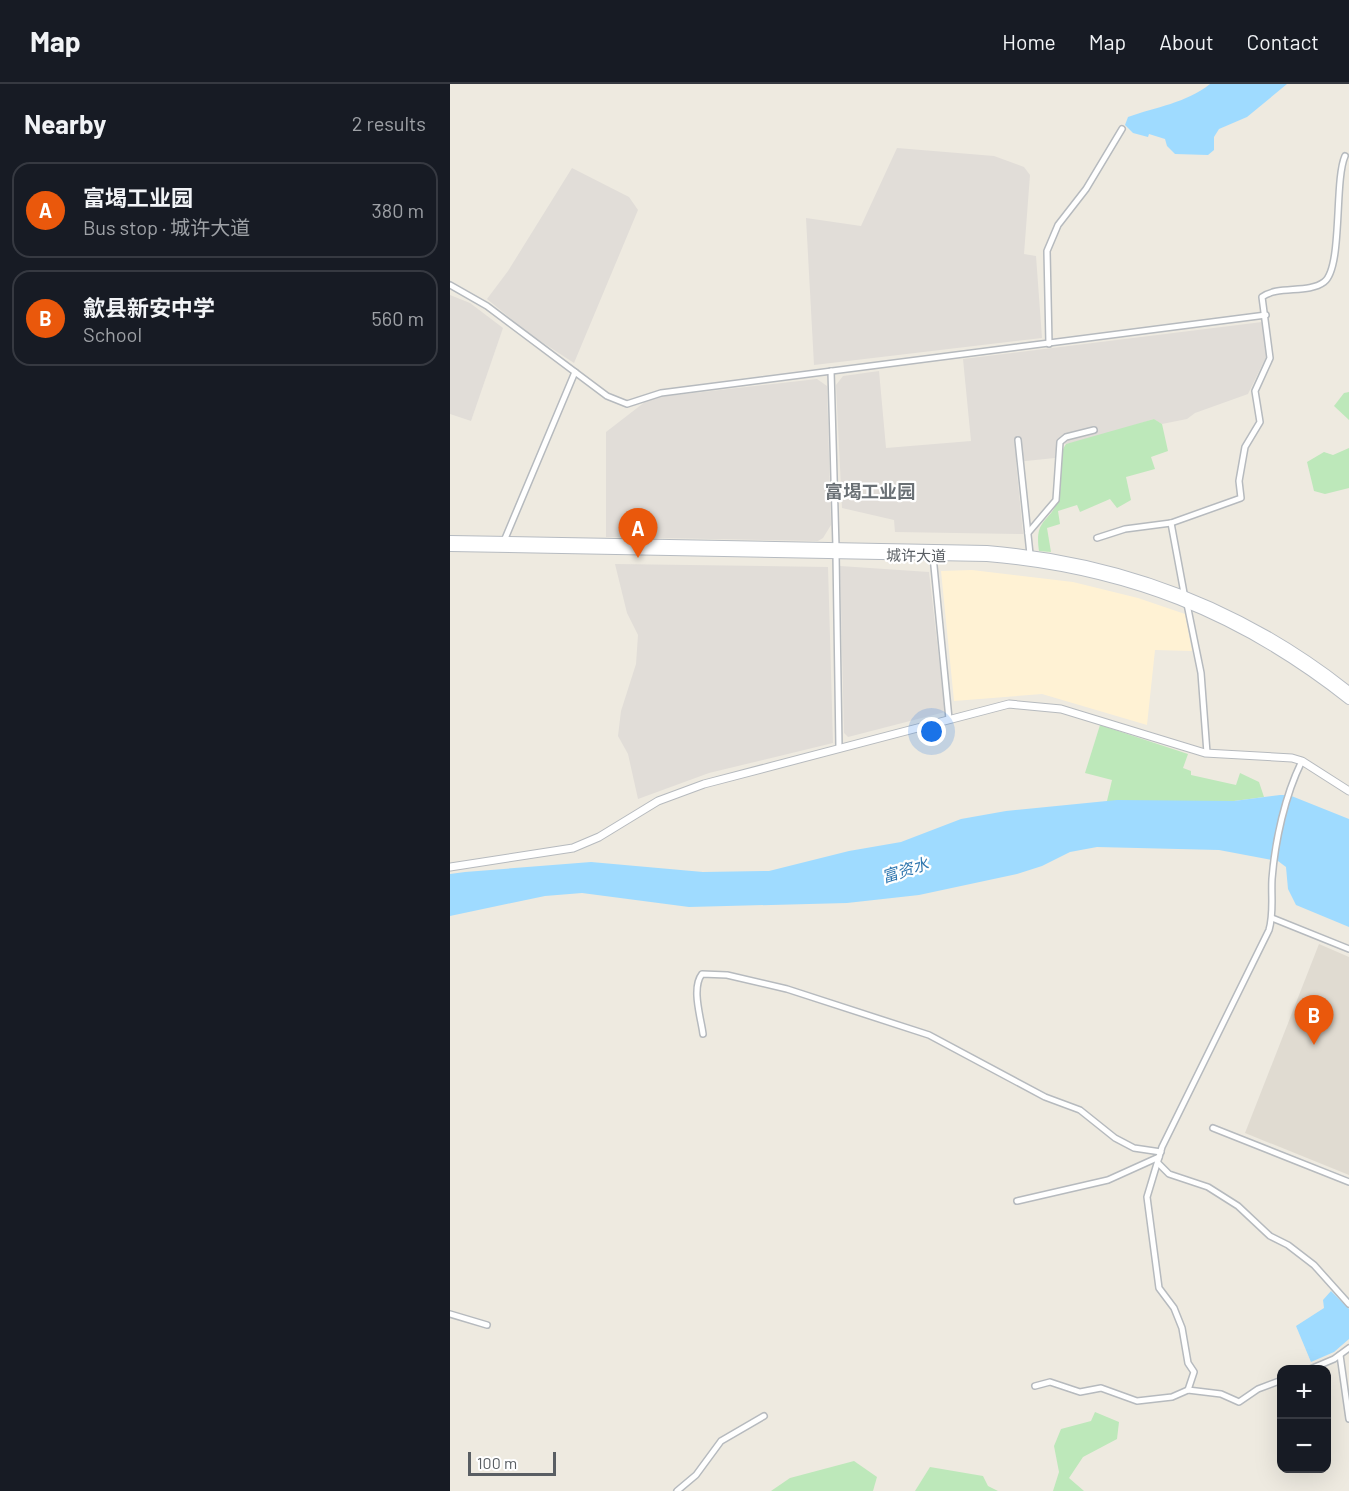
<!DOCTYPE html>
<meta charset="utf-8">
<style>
:root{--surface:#171b24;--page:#242831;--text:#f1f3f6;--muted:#9ea1a6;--line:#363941;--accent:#ea580c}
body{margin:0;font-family:Barlow,"Noto Sans SC",sans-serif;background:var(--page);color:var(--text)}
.controls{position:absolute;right:18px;bottom:18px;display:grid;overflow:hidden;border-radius:12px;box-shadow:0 6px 24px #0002}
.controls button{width:54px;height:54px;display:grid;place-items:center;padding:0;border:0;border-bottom:2px solid var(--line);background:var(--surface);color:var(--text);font:30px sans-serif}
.scale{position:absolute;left:18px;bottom:15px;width:88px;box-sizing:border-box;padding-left:6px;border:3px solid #595e63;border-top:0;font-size:16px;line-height:21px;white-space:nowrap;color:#595e63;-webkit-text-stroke:4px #fff;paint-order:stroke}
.you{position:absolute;left:482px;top:648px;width:21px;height:21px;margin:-15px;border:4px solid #fff;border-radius:50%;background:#1a73e8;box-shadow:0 0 0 9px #1a73e833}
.badge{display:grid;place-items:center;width:39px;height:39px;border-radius:50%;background:var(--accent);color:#fff;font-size:20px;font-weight:700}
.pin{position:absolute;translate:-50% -50px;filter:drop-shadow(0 2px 3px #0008)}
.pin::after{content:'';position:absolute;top:32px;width:21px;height:18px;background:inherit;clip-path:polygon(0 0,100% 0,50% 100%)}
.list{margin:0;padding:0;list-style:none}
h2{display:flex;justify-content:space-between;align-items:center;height:78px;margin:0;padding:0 24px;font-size:26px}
h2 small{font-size:20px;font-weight:400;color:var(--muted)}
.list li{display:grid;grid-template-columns:39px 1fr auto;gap:18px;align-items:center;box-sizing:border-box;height:96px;margin:0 12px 12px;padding:0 12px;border:2px solid var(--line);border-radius:18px}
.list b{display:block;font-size:22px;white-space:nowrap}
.list p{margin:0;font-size:20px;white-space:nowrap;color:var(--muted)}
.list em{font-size:20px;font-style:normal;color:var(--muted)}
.map{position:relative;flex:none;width:899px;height:1407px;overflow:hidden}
header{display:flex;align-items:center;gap:36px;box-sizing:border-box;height:84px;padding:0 30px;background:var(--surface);border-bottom:2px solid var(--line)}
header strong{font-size:28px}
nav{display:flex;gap:33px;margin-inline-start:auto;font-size:21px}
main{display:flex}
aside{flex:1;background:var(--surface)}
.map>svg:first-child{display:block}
.commercial{fill:#fff2d4}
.industrial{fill:#e1ddd8}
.education{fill:#e0dbd1}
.green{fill:#bde8ba}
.water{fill:#9fdbff}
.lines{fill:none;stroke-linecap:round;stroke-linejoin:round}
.minor-casing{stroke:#b6babe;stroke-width:8}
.tertiary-casing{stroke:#b6babe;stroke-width:9}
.secondary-casing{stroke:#b6bbc1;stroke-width:10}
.minor{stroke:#fff;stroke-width:5}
.tertiary{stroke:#fff;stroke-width:7}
.secondary{stroke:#fff;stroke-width:8}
.labels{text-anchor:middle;stroke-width:4.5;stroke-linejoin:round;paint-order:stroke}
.street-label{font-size:15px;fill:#595e63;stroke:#fff}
.water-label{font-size:16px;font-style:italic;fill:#3178b0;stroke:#fff}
.quarter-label{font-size:18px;font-weight:bold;fill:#6a7075;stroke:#fff}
</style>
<header>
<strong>Map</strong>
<nav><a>Home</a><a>Map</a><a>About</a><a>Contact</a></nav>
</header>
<main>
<aside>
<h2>Nearby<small>2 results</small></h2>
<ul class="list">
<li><span class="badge">A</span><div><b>富堨工业园</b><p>Bus stop · 城许大道</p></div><em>380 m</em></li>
<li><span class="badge">B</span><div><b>歙县新安中学</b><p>School</p></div><em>560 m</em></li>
</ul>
</aside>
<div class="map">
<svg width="899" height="1407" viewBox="0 0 899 1407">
<rect width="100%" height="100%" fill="#eeeae0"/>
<polygon class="commercial" points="522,486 623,498 688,514 735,530 742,567 705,566 697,641 592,610 504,617 491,487"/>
<g class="industrial">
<polygon points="447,64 544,72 574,83 580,91 574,170 586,172 592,254 364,281 356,134 411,142"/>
<polygon points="122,84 179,113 188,126 124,279 78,249 37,215 58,187"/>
<polygon points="0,211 20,219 53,244 21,337 0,330"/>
<polygon points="812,238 817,271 798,310 745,329 737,335 712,340 704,335 640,355 616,360 607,357 605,374 566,378 573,450 445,448 444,436 392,424 386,301 393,292 429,287 436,364 521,357 513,275"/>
<polygon points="367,295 377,302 381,441 373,454 368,457 156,453 156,348 200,314"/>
<polygon points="165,480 378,483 383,659 259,689 188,715 178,670 168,652 171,627 186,580 188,551 177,529"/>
<polygon points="390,482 479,488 495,628 398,653 394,649"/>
</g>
<polygon class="education" points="869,860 899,873 899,1091 795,1049"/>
<g class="green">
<polygon points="899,308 899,336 884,322 894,309"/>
<path d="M704,335l8,5 6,27 -17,6 4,12 -29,8 5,23 -14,8 -7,-9 -30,13 -3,-7 -19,6 2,13 -13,4 4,24 -12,-1c-5,-33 11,-28 19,-51 6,-18 -3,-40 8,-56z"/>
<polygon points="899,364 899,404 875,410 864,407 857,378 874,368 883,371"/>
<polygon points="650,641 738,670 733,684 741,687 741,691 786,701 790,689 809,698 814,713 784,717 657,717 662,696 635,689"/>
<polygon points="645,1328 669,1338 667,1355 633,1373 619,1394 634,1407 603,1407 609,1388 604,1362 611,1345 641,1337"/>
<polygon points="404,1377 427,1393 423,1407 321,1407 340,1394"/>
<polygon points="480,1383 533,1392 538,1402 548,1407 465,1407"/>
</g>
<g class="water">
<path d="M760,0h77l-40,33 -28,12 -5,8v13l-6,5 -33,-1 -8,-8 -2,-7 -16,-5 -1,3 -15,-4 -8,-8 3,-8c28,-10 58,-14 82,-33z"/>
<polygon points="830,711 839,711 899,735 899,843 846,821 838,805 836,783 828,777 769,766 647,763 620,768 592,782 567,790 469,811 397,819 239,823 132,809 95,812 0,832 0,790 15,788 141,778 253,788 319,787 399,767 451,758 511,735 556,727 667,716 784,717"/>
<polygon points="881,1207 899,1225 899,1255 884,1268 861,1278 846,1242 874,1224 873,1216"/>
</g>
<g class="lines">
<defs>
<g id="minor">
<polyline points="0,201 37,222 157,312 177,320 211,309 816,231"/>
<polyline points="599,260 597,167 608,141 636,105 672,45"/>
<polyline points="381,287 386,463"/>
<polyline points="568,356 580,470"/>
<polyline points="721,439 734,509"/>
<polyline points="578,449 606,416 610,358 616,353 644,346"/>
<path d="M647,454l28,-9 46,-6 70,-25 -2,-17 6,-34 15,-25 -5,-31 15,-33 -8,-61c16,-12 46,-3 62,-15 19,-14 10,-101 21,-126"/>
<polyline points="54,457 125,288"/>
<polyline points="386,470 389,664"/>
<polyline points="483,472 499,635"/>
<polyline points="737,520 751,589 757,669"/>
<polyline points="822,834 899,865"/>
<path d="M253,950c-2,-16 -12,-46 -1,-60l25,1 60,14 142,46 116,62 35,13 35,28 19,10 27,4"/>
<polyline points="763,1044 899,1098"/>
<polyline points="708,1079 719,1090 758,1103 788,1122 820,1152 838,1161 864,1181 899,1220"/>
<polyline points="567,1117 658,1096 709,1073"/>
<polyline points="0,1230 37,1241"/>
<polyline points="890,1271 899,1335"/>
<polyline points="858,1286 884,1275 899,1264"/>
<polyline points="585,1302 600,1298 630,1308 651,1304 687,1317 722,1313 738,1306 771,1310 789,1318 808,1305 832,1296"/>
<path d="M738,1306l6,-18 -6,-9 -6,-35 -8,-20 -15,-20 -12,-91 15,-50 107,-217c5,-17 2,-34 3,-51 3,-38 13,-84 30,-118"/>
<polyline points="227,1407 246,1391 271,1357 314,1332"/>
</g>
<polyline id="tertiary" points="0,783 123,764 149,753 208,717 254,700 559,620 611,625 755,669 842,674 852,677 899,707"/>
<g id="secondary">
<path d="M0,456l537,10c135,11 256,57 362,141"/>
<path d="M0,463l537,10c139,12 252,56 362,143"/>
</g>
</defs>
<use href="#minor" class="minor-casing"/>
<use href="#tertiary" class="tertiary-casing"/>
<use href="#secondary" class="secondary-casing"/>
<use href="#minor" class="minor"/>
<use href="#tertiary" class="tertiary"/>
<use href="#secondary" class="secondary"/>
</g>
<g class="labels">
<g class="street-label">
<text transform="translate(466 472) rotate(1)" y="5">城许大道</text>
</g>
<g class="water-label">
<text transform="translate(455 786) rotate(-18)" y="6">富资水</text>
</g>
<g class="quarter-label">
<text x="420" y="414">富堨工业园</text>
</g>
</g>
</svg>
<div class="controls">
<button>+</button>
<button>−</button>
</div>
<div class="scale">100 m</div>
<div class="you"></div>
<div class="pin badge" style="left:188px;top:474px">A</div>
<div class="pin badge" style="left:864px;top:961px">B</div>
</div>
</main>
